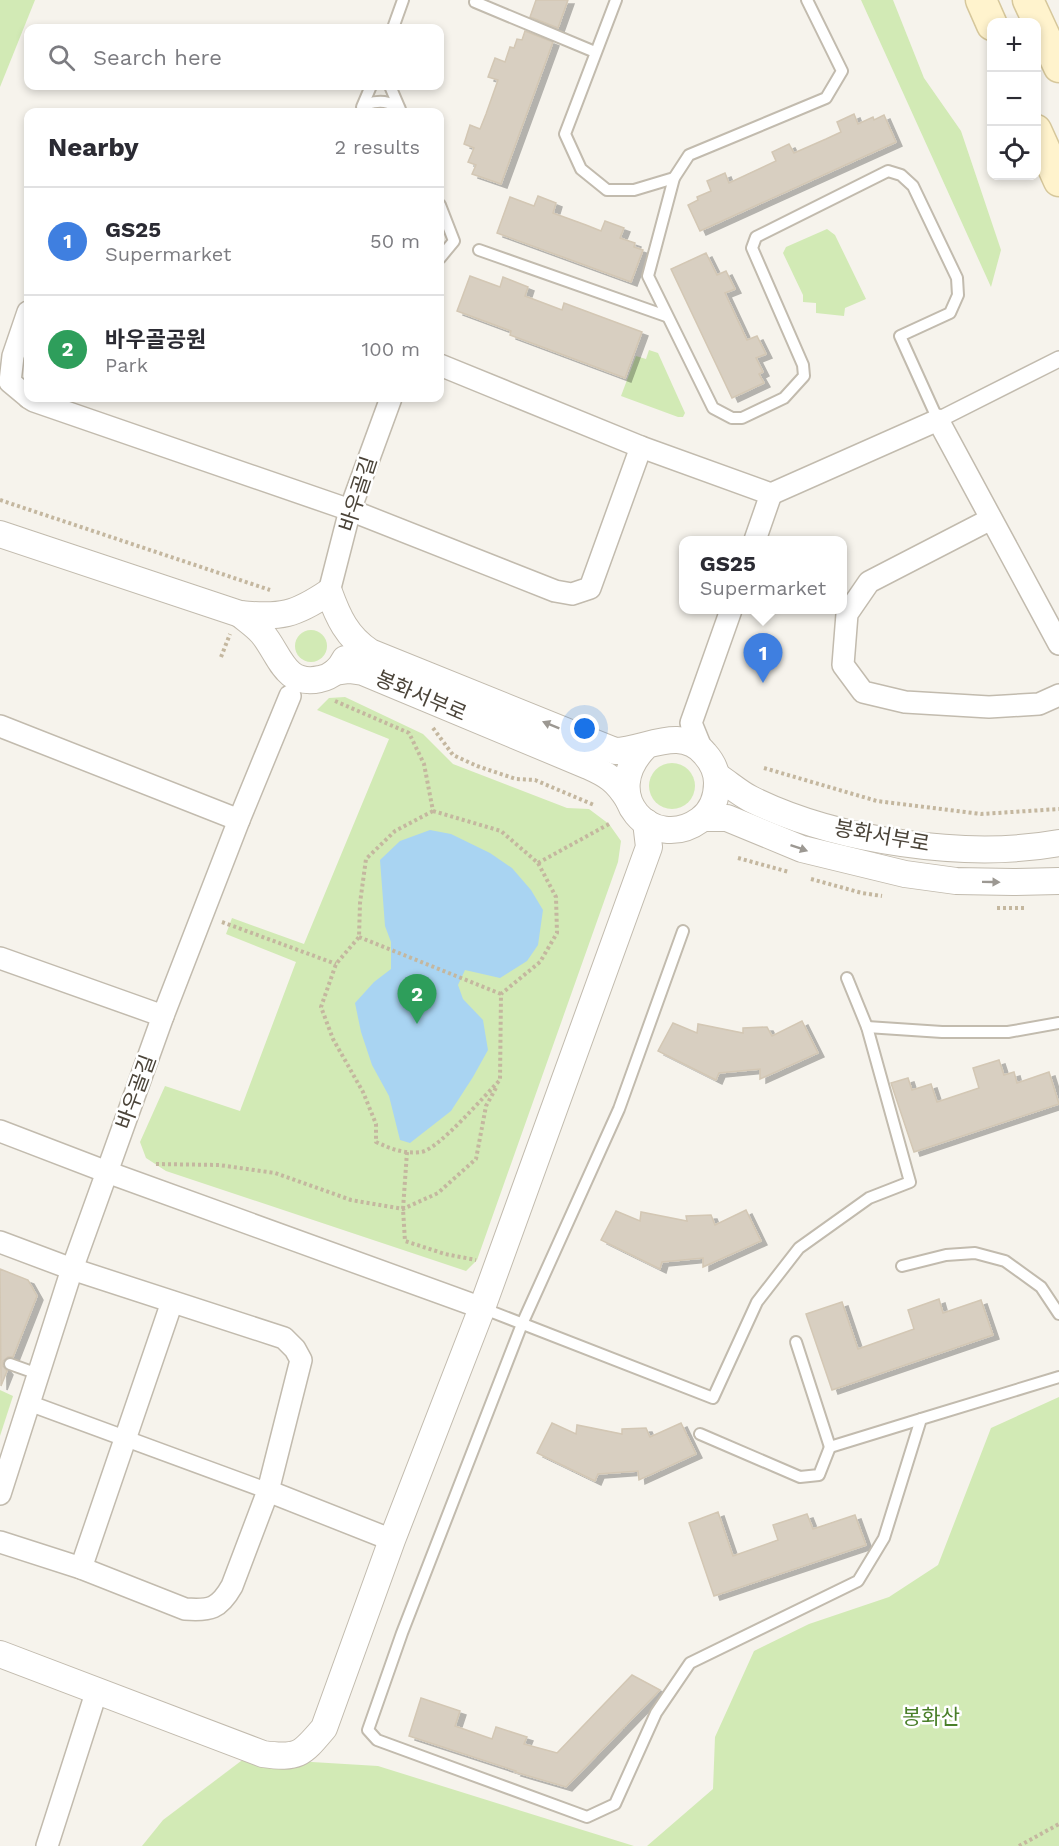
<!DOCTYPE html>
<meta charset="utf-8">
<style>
:root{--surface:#fff;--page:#f7f7f7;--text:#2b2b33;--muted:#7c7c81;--line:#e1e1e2;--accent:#fc3f1d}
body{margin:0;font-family:"Work Sans","Noto Sans KR",sans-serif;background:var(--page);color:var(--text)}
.controls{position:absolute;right:18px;top:18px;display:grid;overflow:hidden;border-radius:12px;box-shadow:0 3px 9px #0003}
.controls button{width:54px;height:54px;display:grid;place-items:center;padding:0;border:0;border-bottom:2px solid var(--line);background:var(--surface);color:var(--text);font:30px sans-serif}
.you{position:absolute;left:585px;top:729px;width:21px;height:21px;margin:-15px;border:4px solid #fff;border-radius:50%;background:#1a73e8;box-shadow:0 0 0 9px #1a73e833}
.badge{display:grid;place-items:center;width:39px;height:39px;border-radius:50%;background:var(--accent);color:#fff;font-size:20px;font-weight:700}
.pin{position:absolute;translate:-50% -50px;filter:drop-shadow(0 2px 3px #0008)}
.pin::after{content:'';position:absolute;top:32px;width:21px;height:18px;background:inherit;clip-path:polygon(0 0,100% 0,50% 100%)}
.popup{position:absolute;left:679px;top:536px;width:168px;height:78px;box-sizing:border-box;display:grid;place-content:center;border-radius:12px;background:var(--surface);filter:drop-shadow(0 2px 4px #0005);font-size:20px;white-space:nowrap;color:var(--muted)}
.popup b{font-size:22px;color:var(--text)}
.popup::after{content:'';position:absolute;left:50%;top:100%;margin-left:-12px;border:12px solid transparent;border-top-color:var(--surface)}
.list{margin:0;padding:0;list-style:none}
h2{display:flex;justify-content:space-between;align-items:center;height:78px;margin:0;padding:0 24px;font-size:26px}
h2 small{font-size:20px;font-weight:400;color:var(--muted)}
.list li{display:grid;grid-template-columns:39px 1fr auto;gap:18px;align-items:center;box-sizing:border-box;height:108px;padding:0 24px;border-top:2px solid var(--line)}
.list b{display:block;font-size:22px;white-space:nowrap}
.list p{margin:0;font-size:20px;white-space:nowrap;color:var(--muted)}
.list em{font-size:20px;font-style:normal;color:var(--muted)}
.icon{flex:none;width:33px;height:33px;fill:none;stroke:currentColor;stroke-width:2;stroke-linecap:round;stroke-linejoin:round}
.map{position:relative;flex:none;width:1059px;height:1846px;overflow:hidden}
.search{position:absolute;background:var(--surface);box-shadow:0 3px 9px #0003;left:24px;top:24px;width:420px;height:66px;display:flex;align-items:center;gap:15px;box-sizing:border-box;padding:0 21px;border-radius:12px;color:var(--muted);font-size:22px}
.panel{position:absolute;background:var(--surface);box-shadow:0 3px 9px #0003;left:24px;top:108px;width:420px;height:294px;border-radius:12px}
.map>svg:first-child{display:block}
.green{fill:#d2eab5}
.water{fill:#a9d4f2}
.building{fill:#d8cfc1;stroke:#d3c7b4;stroke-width:1.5;filter:url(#shadow)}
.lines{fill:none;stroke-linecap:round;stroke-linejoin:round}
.service-casing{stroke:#c2bbae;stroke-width:14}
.pedestrian-casing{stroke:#c2bbae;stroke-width:18}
.minor-casing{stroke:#c2bbae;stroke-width:24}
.tertiary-casing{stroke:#c2bbae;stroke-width:28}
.secondary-casing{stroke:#d6c79b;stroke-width:33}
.path{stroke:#c4b79f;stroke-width:4;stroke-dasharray:3 3;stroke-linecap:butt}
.service{stroke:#fff;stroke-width:10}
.pedestrian{stroke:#fff;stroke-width:15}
.minor{stroke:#fff;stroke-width:21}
.tertiary{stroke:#fff;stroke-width:26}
.secondary{stroke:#fff3cd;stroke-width:30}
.oneway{fill:#9c9892}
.labels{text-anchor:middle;stroke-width:5;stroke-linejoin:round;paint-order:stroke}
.street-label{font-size:21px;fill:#4b4439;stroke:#fff}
.park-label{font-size:21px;fill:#4a7f2a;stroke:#fff}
</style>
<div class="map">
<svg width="1059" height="1846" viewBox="0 0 1059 1846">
<defs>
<filter id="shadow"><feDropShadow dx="6" dy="4" stdDeviation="0" flood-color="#0004"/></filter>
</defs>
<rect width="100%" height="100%" fill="#f6f3ec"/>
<g class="green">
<polygon points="0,0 35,0 0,87"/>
<polygon points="861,0 893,0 924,78 961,131 1001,250 991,287"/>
<polygon points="827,229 835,235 866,299 845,308 844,316 816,313 816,303 803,302 803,295 783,253 786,247"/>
<polygon points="649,350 658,353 685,413 683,417 678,417 621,396 636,356 646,359"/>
<circle cx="311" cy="646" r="16"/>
<polygon points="345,697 423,734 453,764 567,808 589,809 609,824 621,841 618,862 477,1260 466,1271 166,1171 146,1158 140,1142 165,1086 240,1111 296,962 226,934 232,918 304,944 389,739 317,710 329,698"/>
<circle cx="672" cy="786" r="23"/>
<polygon points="0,1390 13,1396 0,1436"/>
<polygon points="1059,1397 1059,1846 647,1846 713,1789 715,1737 754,1651 809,1624 889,1597 938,1565 991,1428"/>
<polygon points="245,1758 378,1766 634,1846 142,1846 163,1820"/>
</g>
<polygon class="water" points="430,830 451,834 490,853 512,868 531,890 543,910 538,945 527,961 500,978 465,970 458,985 463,999 483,1020 488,1050 473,1077 451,1111 410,1143 400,1140 389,1096 372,1065 361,1032 355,1003 374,982 391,969 391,942 385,926 380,860 400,841"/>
<g class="building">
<polygon points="536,0 568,0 558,28 530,17"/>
<polygon points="525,31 553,42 501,184 472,174 476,165 468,162 474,148 464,144 470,125 480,129 486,114 498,80 488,77 495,58 505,62 510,47 514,48 517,39 522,40"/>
<polygon points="854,114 858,124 873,117 874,120 884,115 896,142 700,231 688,205 698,200 697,197 711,191 707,181 725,173 729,183 776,161 772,152 789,144 794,153 826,139 841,132 837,122"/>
<polygon points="538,196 556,203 553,213 586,225 601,231 605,221 624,228 620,238 635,243 634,247 643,250 631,282 497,233 510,197 534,206"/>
<polygon points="706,253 717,275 726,271 735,289 725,293 747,340 757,336 766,354 756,358 763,372 759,374 764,383 732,398 671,269"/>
<polygon points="470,276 500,287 503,277 528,287 525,296 562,310 564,303 642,332 625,378 510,335 511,331 457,311"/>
<polygon points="802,1021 818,1053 760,1079 760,1069 719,1073 716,1080 658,1051 673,1023 697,1033 698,1024 743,1033 743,1028 767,1027 772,1036"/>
<polygon points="999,1060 1004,1075 1014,1072 1017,1083 1049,1072 1059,1104 914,1152 891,1083 908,1078 912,1090 931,1084 937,1102 979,1088 973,1068"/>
<polygon points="746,1210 761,1241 703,1267 703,1258 662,1262 660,1269 601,1240 616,1211 640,1221 641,1212 687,1221 686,1216 711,1215 715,1225"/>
<polygon points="0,1269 28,1280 37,1296 13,1357 8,1357 3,1361 3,1366 7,1371 1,1386"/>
<polygon points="939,1299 943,1313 981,1300 993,1335 832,1390 806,1314 842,1302 858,1349 914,1329 908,1310"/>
<polygon points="552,1423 576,1434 577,1425 622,1434 622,1429 646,1428 650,1437 681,1423 696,1454 639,1480 638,1471 598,1474 595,1481 537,1453"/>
<polygon points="718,1512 733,1556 778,1540 773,1525 807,1514 813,1529 855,1515 866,1545 714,1596 689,1523"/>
<polygon points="632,1675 660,1690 566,1787 515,1772 516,1771 409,1736 421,1698 460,1711 455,1726 492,1739 496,1727 527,1737 524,1744 557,1753"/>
</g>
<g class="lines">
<defs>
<g id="service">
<polyline points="616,0 565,134 581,169 607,190 634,190 674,178"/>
<polyline points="807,0 842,71 826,98 689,155 674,178 648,276 713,408 732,418 742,418 784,398 804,376 803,365 752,248 756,237 888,171 901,175 913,186 957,278 958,295 950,313 900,336 938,420"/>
<polyline points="475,2 595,52"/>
<polyline points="393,28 403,0"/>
<polyline points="390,86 399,107"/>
<polyline points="362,107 371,86"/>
<path d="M363,112l4,-8c13,-4 22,-3 33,5"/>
<polyline points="440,205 454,241 440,258"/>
<polyline points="479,250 666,316"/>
<polyline points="683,931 619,1109 522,1324 402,1633 368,1730 377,1740 587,1817 615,1804 656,1713 690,1663 858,1581 884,1538 921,1419 1059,1377"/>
<polyline points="867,1027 942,1032 1008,1032 1059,1023"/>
<polyline points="902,1266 946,1255 975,1253 1005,1261 1041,1287 1059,1314"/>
<polyline points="482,1308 713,1398 757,1302 799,1248 869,1198 910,1182 867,1027 847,978"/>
<polyline points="796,1342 830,1447 921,1419"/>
<polyline points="10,1364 38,1374"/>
<polyline points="700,1434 800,1477 819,1475 830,1447"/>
</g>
<g id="pedestrian">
<polyline points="938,420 1059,359"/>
<polyline points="29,1403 268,1491"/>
</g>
<g id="minor">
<polyline points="28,312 13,356 10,382 28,397"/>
<polyline points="440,365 641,447 771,494 938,420 1059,644"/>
<polyline points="29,398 34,401 350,510 555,591 572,594 590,588 641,447"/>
<polyline points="991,519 869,582 847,614 843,665 863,692 905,702 989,707 1039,704 1059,695"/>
<polyline points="755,540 771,494"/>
<polyline points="329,592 350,510 391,398"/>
<polyline points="0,726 239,820"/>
<polyline points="702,750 691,723 731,610"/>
<polyline points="0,958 163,1016"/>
<polyline points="0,1131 107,1172 482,1308"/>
<path d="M0,1242l72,27 212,69 11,11 6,11 -33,131 -36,95c-13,23 -22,25 -47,23l-104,-41 -81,-26"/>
<polyline points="268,1491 392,1540"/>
<polyline points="0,1494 72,1269 107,1172 163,1016 239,820 290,696"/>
<polyline points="81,1568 172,1302"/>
<polyline points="47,1846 97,1690"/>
</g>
<g id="tertiary">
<path d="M0,534l240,80c41,4 55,1 89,-22 9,25 18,45 41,60l245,99c31,-1 66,-26 90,3 8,9 12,18 12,29 0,14 -5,28 -17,37 -47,34 -104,-25 -54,-74"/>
<path d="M240,614c7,6 16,12 22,19 18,21 22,54 58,46 11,-2 20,-10 25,-20"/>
<path d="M335,672l14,-2 14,2 225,94c20,9 28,14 40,33"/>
<path d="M717,776c11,7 22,17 34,23 85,42 215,61 308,44"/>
<polyline points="703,818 727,818 802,849 905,874 956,881 1013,882 1059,881"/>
<path d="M0,1654l263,100c36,5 39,0 61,-26l68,-188 90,-232 167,-461 -3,-25"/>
</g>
<g id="secondary">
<polyline points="981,0 992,25"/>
<polyline points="1028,0 1059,67"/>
<polyline points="1036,130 1059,181"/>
</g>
</defs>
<use href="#service" class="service-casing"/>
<use href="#pedestrian" class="pedestrian-casing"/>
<use href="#minor" class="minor-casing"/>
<use href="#tertiary" class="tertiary-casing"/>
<use href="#secondary" class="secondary-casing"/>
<g class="path">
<polyline points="0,500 270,590"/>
<polyline points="221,657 230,634"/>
<polyline points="335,701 409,733 424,764 433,811"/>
<polyline points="433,728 453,755 477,766 516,779 535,780 594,805"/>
<polyline points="764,768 877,801 981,814 1059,809"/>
<path d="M433,811l68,20 37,32 18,34 1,36 -17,29 -39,32 -1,86c-15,15 -62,70 -79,72 -17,2 -30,-3 -45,-10v-18l-13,-32 -30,-53 -12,-32 15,-43 23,-27 1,-34 6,-44 29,-28z"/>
<polyline points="738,858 789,872"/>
<polyline points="538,863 609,824"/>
<polyline points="811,879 862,893 882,896"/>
<polyline points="997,908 1025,908"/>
<polyline points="222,922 336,964"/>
<polyline points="359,937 501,994"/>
<polyline points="407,1152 403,1209 405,1241 445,1254 476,1260"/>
<polyline points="156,1164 219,1165 275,1173 351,1200 403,1209 438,1193 476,1159 486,1106 497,1086"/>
<polyline points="1019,1846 1059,1824"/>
</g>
<use href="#service" class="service"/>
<use href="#pedestrian" class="pedestrian"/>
<use href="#minor" class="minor"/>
<use href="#tertiary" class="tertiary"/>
<use href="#secondary" class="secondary"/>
</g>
<defs><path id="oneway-solid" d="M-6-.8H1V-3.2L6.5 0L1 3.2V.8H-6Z" transform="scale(1.5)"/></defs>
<g class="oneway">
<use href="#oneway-solid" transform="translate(551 725) rotate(-158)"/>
<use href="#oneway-solid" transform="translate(799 848) rotate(19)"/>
<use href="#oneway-solid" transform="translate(991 882) rotate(1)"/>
</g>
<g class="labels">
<g class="street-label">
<text transform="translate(358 494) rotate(-72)" y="7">바우골길</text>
<text transform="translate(421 696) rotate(23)" y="7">봉화서부로</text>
<text transform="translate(882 836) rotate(10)" y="7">봉화서부로</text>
<text transform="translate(136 1092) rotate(-70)" y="7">바우골길</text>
</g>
<g class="park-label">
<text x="931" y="1724">봉화산</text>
</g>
</g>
</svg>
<div class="controls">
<button>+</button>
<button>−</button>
<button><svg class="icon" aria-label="locate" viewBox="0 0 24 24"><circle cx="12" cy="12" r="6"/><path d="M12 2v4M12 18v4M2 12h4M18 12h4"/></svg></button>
</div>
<div class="you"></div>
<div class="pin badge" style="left:763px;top:683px;background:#3f7fe0">1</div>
<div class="popup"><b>GS25</b>Supermarket</div>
<div class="pin badge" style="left:417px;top:1024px;background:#2e9e5b">2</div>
<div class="search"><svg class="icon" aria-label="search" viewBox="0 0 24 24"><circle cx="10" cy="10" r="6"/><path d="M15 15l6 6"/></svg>Search here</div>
<section class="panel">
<h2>Nearby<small>2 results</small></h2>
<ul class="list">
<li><span class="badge" style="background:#3f7fe0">1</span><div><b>GS25</b><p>Supermarket</p></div><em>50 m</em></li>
<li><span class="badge" style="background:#2e9e5b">2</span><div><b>바우골공원</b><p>Park</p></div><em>100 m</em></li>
</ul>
</section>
</div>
